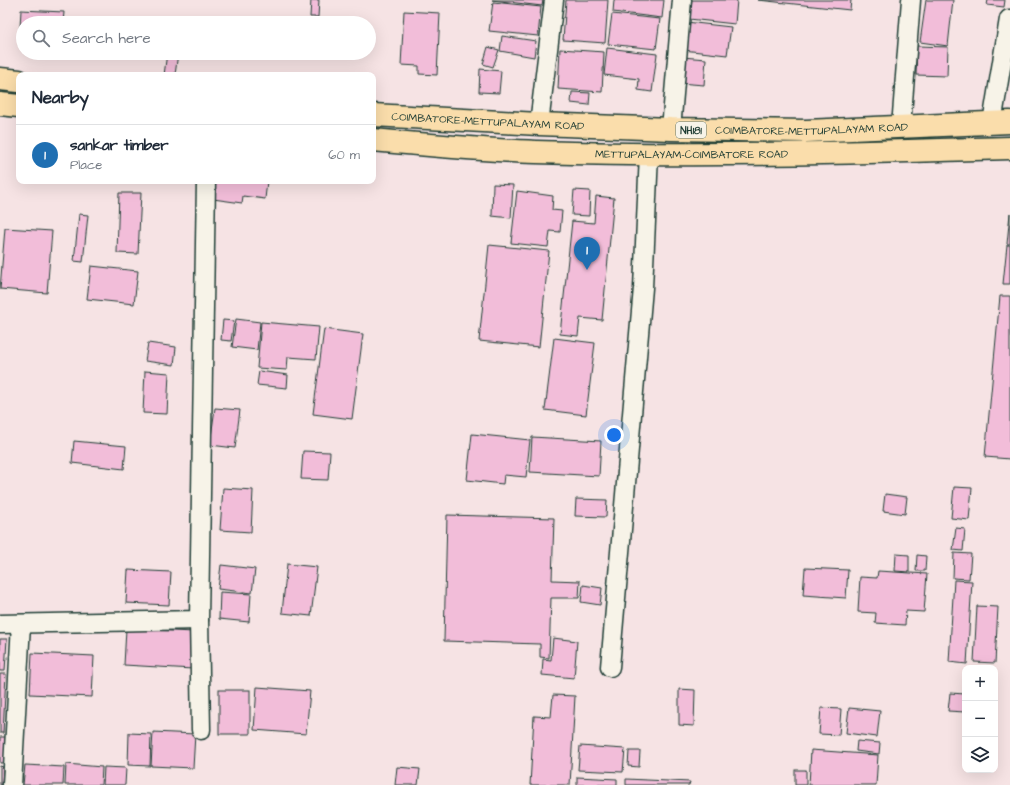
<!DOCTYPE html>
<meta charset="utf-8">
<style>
:root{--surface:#fff;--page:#f6f6f7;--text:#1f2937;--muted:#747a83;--line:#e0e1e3;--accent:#1f6fb2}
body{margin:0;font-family:"Architects Daughter",sans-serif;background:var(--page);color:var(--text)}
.controls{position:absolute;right:12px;bottom:12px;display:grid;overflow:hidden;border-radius:8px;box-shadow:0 4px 16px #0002}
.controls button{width:36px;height:36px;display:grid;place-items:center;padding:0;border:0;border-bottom:1px solid var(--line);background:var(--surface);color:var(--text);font:20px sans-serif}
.you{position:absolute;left:614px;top:435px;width:14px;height:14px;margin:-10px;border:3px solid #fff;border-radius:50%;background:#1a73e8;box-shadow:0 0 0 6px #1a73e833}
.badge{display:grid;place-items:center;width:26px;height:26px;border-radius:50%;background:var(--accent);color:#fff;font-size:13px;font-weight:700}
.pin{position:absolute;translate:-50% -33px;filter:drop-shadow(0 1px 2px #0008)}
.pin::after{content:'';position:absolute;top:21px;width:14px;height:12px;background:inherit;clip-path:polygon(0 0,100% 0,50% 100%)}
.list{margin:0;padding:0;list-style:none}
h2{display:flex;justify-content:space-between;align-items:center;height:52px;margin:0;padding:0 16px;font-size:17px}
h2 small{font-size:13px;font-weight:400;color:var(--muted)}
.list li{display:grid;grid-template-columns:26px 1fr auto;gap:12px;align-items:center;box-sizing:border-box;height:60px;padding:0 16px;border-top:1px solid var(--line)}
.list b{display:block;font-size:15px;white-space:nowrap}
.list p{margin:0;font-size:13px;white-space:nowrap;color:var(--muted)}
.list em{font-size:13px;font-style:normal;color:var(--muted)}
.icon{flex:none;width:22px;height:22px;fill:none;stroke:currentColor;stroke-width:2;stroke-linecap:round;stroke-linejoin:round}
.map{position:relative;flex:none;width:1010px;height:785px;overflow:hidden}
.search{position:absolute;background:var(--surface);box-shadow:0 4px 16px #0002;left:16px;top:16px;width:360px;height:44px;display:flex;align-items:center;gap:10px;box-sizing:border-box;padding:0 14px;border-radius:22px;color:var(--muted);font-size:15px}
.panel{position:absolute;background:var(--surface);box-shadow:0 4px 16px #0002;left:16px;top:72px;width:360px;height:112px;border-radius:8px}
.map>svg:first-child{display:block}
.building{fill:#f2bdd9;stroke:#1f3d34}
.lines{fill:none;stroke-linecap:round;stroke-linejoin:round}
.minor-casing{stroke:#1f3d34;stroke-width:21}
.trunk-casing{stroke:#1f3d34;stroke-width:25}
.minor{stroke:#f7f3e8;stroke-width:18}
.trunk{stroke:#faddab;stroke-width:22}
.labels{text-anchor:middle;stroke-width:3;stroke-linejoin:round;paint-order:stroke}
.shield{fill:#f7f3e8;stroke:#60746a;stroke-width:1}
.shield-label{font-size:10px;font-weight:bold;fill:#1f3d34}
.street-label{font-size:11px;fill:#1f3d34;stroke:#f7f3e8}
</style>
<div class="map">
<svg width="1010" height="785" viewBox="0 0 1010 785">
<rect width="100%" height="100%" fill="#f6e3e4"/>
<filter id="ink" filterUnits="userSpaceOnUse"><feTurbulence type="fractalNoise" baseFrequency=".025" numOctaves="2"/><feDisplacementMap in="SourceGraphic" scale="8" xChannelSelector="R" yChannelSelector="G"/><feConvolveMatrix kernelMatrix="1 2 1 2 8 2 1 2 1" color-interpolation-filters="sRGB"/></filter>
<g filter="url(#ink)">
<g class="building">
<polygon points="311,0 319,0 318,17 310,17"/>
<polygon points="492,0 543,0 542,6"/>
<polygon points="566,0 608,0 605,43 563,40"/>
<polygon points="614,0 664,0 662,18 613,12"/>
<polygon points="691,0 737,0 735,24 689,19"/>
<polygon points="758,0 851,0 850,10"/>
<polygon points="926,0 953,0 948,46 920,42"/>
<polygon points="988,0 1005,0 1004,7 987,5"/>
<polygon points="493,2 541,7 538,36 489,31"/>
<polygon points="21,10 64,12 63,23 23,23 23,46 19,46"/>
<polygon points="404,11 440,13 437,75 419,74 419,66 401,65"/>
<polygon points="612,14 660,19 656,49 608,44"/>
<polygon points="686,22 731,27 727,55 683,50"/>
<polygon points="502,36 536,41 534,57 500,51"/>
<polygon points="917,46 948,47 947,76 916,75"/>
<polygon points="488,47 499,50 493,67 483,64"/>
<polygon points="607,48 657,54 652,92 638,90 639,79 604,75"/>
<polygon points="560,49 604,52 602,92 558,89"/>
<polygon points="167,53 178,53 175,75 164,75"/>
<polygon points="682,57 706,59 704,85 679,83"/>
<polygon points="480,69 501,71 499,93 479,92"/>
<polygon points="572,92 590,93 589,105 571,103"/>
<polygon points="215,181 267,181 265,199 243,196 242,203 213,199"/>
<polygon points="493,184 513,185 511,218 492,216"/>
<polygon points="574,190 590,191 589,216 572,215"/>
<polygon points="517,191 553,196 552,210 562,211 560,232 550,231 548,247 511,243"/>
<polygon points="119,193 141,193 138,254 117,253"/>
<polygon points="596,196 614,198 602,320 580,318 578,336 560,334 572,221 594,223"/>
<polygon points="1010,213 1010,244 1007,244"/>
<polygon points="79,214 88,215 83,262 74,261"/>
<polygon points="5,228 52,231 47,293 0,289"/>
<polygon points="489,245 549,251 539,347 479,341"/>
<polygon points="1007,245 1010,245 1010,284 1003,284"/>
<polygon points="91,266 138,271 134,304 87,299"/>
<polygon points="1000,296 1010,296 1010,459 985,457"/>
<polygon points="236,319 260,322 257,350 232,347"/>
<polygon points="223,320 234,321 231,341 221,340"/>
<polygon points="261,322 319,327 316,359 288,357 287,370 257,368"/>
<polygon points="324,329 363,334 352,419 313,414"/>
<polygon points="554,338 595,343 586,415 545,410"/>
<polygon points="148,343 176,347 174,365 145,361"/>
<polygon points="145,371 169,373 167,414 143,413"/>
<polygon points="259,371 288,375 287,388 257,385"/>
<polygon points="215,408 240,410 235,448 210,445"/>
<polygon points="472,434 530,440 526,477 504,475 503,484 467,480"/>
<polygon points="532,437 601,441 599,476 530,472"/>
<polygon points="74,441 126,446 124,469 72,463"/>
<polygon points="303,451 330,452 328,480 301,479"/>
<polygon points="954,487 972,488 969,520 951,518"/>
<polygon points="223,488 253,490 251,532 220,530"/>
<polygon points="885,494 907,497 905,514 883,511"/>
<polygon points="576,499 607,500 606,517 575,516"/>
<polygon points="447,515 554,518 552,580 580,581 579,598 551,598 549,658 540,657 540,644 444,641"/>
<polygon points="956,528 965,529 963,551 953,550"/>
<polygon points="954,553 971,554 969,579 953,578"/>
<polygon points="896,554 909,555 909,572 895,571"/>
<polygon points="917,555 926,556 925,571 916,571"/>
<polygon points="287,564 317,567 311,616 282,613"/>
<polygon points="221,565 255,569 252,593 218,589"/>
<polygon points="805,568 848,570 846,598 803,595"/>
<polygon points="128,570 171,572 169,605 126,603"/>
<polygon points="878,571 927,574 924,612 906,611 905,625 875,623 876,613 858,612 860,577 877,578"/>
<polygon points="954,580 972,581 967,664 949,662"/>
<polygon points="583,585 602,588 600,605 581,602"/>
<polygon points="220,592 251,594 249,622 219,619"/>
<polygon points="977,606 998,607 995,663 974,662"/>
<polygon points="126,629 195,632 193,669 124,665"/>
<polygon points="553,638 577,641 574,678 542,675 543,659 551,660"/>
<polygon points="0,639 7,639 5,671 0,671"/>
<polygon points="32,653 94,656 92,697 30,694"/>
<polygon points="0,674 6,674 3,733 0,733"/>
<polygon points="257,687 310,691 306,734 254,730"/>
<polygon points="679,689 695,690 694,726 679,725"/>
<rect x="219" y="690" width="31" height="44"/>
<polygon points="950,693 965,694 965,712 948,711"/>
<polygon points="553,695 575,696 570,785 530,785 534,716 551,717"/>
<polygon points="821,708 841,709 839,735 819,734"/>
<polygon points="849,708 880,711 877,737 846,733"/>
<polygon points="153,732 195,734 193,768 151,766"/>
<polygon points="129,733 151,734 150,766 128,765"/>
<polygon points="0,737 8,737 5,763 0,763"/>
<polygon points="857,741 880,743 879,754 856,751"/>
<polygon points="580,746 625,749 623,772 578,770"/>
<polygon points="811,750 878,755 876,785 809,785"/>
<polygon points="629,751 640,751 639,767 628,766"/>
<polygon points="66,764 102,767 101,785 65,785"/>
<polygon points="25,765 64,767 63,785 23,785"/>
<polygon points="0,766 3,767 2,785 0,785"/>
<polygon points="104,767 126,768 125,785 103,785"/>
<polygon points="397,767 420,769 418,785 395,785"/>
<rect x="795" y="770" width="11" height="15"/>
<polygon points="577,777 617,779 617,785 577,785"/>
<polygon points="626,779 690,782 689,785 626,785"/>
</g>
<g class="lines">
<defs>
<g id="minor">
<polyline points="992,123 1009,19 1010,19"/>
<polyline points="539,124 554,0"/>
<polyline points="901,127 911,0"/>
<polyline points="671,129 682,0"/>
<polyline points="199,620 201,730"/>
<polyline points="0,624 199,620 206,181"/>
<polyline points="610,667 643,288 649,154"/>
<polyline points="12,785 21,624"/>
</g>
<g id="trunk">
<polyline points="0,79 19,81"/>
<polyline points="0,104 19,106"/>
<path id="s1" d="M373,115l166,9 132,5 135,2 204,-9"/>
<path id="s2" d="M373,140c54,5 109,10 163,12 158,5 316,1 474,-4"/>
</g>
</defs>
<use href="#minor" class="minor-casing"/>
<use href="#trunk" class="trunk-casing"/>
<use href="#minor" class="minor"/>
<use href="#trunk" class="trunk"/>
</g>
</g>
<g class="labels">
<rect class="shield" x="676" y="122" width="30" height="16" rx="3"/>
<g class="shield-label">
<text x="691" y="134">NH181</text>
</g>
<g class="street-label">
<text dy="4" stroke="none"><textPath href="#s1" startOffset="115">COIMBATORE-METTUPALAYAM ROAD</textPath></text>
<text dy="4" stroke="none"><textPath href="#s1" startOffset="439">COIMBATORE-METTUPALAYAM ROAD</textPath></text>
<text dy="4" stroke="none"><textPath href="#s2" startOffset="319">METTUPALAYAM-COIMBATORE ROAD</textPath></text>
</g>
</g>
</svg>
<div class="controls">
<button>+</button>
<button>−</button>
<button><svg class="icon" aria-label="layers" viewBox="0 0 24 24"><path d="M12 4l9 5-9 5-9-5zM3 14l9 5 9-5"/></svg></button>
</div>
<div class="you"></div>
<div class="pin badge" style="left:587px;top:270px">1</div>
<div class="search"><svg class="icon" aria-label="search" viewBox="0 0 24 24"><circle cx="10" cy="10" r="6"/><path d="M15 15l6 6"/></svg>Search here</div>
<section class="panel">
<h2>Nearby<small></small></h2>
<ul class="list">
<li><span class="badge">1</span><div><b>sankar timber</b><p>Place</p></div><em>60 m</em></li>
</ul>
</section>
</div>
